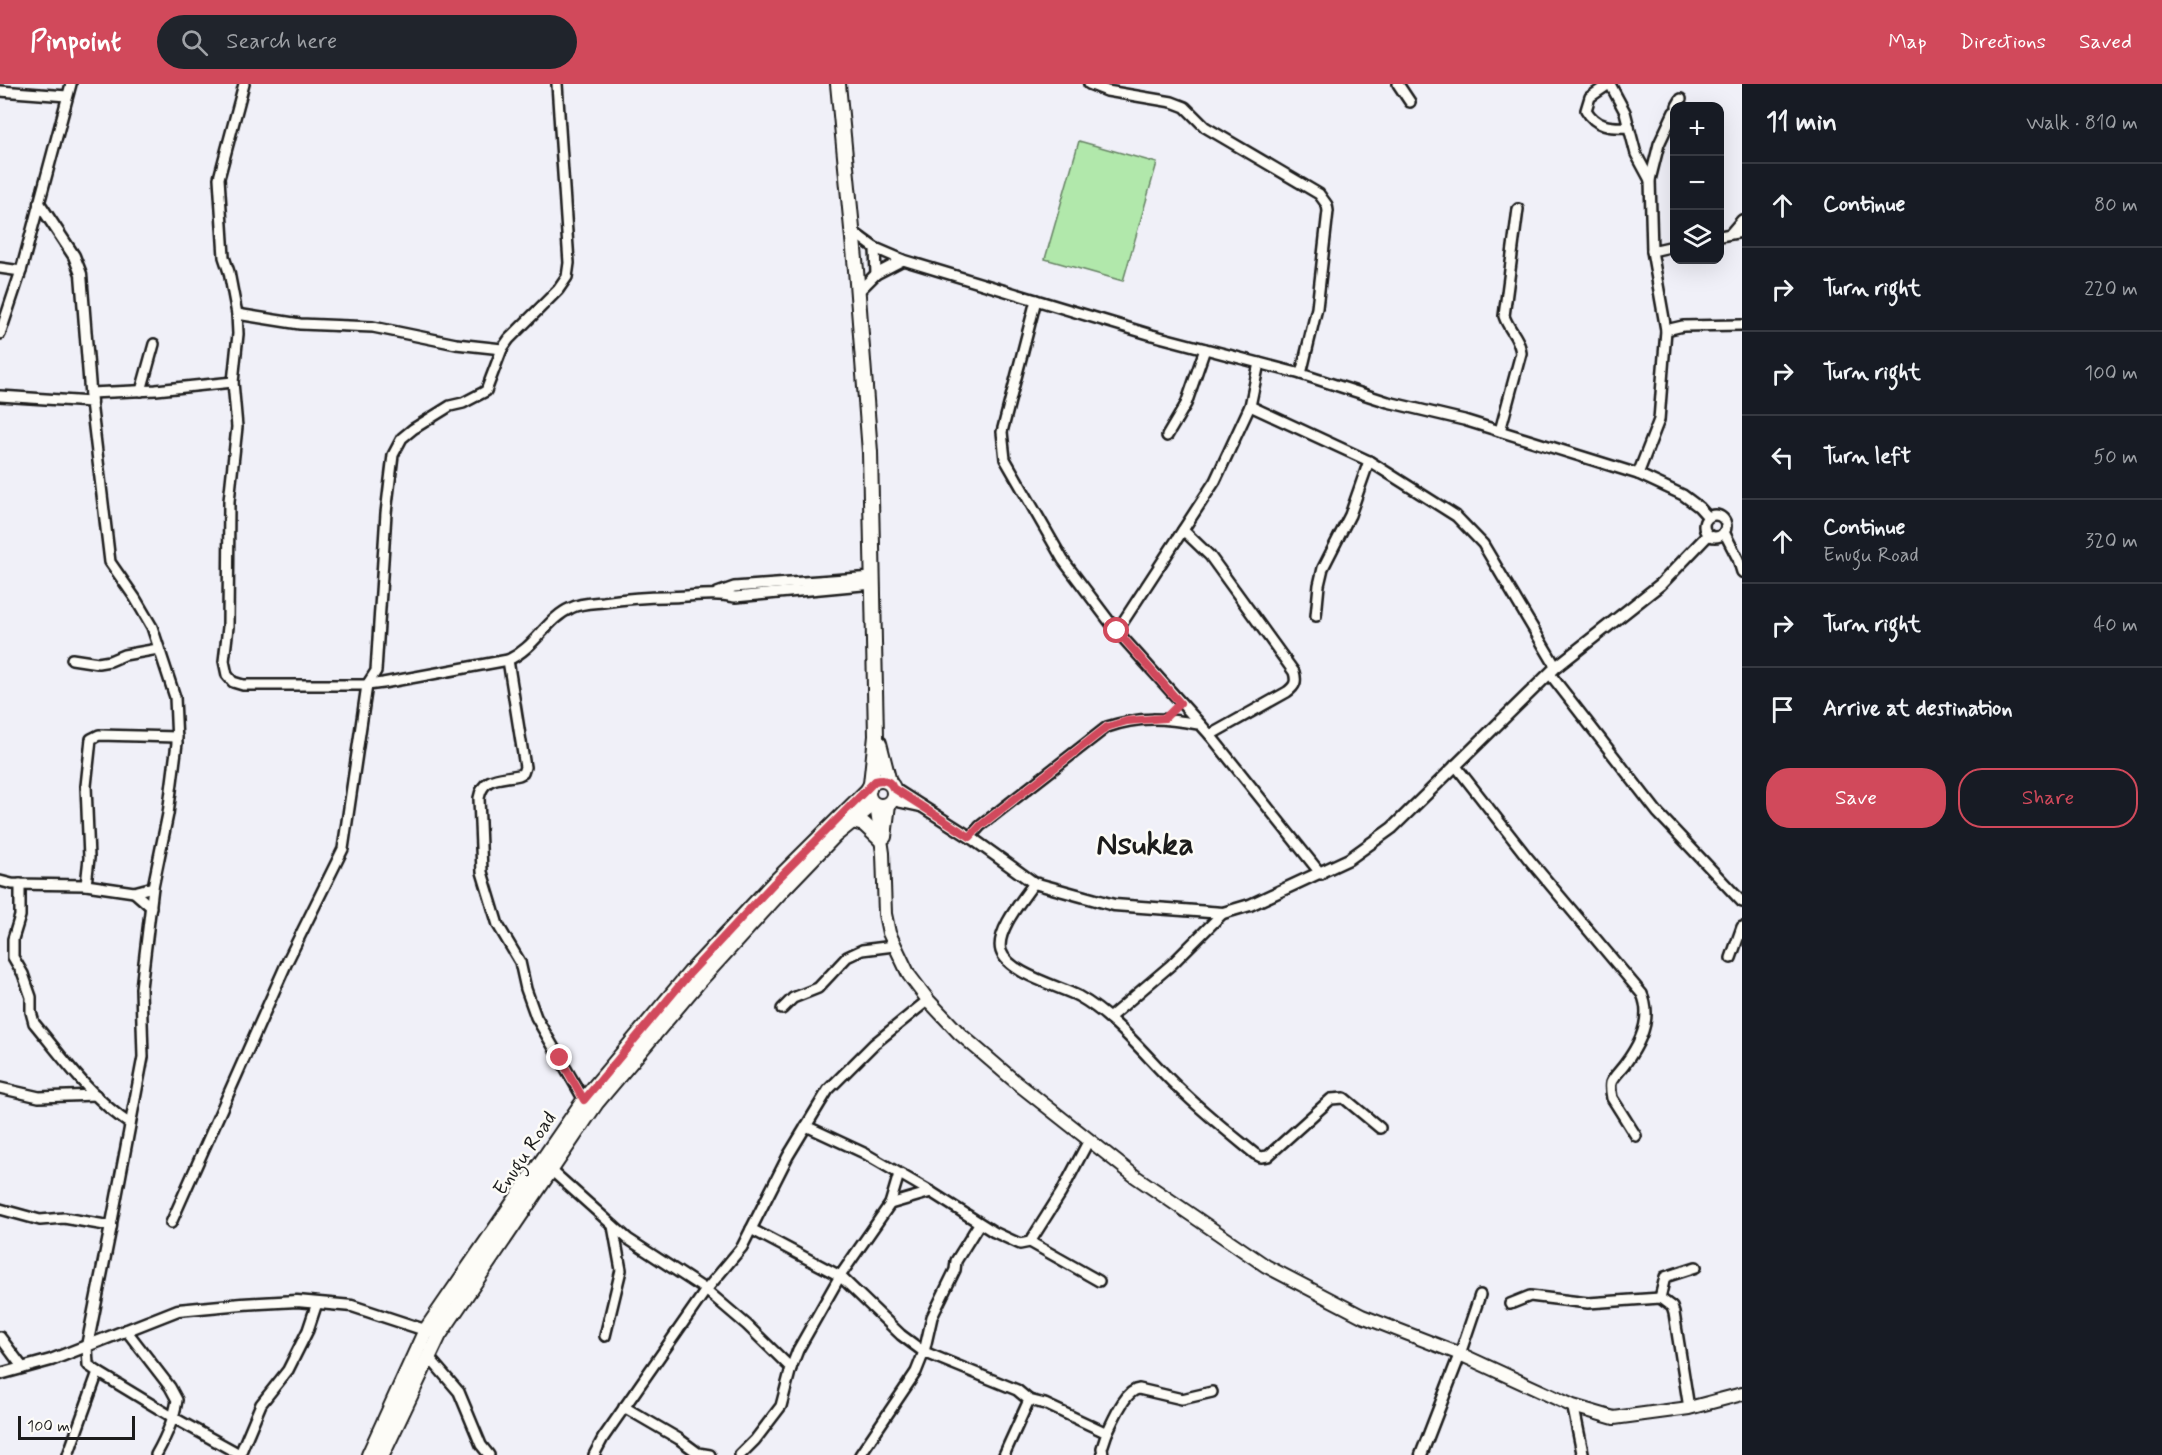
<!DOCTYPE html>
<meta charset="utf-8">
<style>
:root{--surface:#171b24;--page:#20242c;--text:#f1f3f6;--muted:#9ea1a6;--line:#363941;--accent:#d1495b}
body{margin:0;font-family:Mynerve,sans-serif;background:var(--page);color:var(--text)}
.controls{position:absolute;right:18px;top:18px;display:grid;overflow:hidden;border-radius:12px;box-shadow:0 6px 24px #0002}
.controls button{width:54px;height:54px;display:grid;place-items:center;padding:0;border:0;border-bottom:2px solid var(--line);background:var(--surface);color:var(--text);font:30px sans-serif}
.scale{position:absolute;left:18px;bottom:15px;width:117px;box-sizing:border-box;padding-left:6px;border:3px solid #1c1c1c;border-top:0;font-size:16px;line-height:21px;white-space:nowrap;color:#1c1c1c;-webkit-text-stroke:4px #fdfcf7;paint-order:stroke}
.stop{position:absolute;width:18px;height:18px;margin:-14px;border:4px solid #d1495b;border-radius:50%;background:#fff}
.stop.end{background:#d1495b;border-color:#fff;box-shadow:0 2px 6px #0008}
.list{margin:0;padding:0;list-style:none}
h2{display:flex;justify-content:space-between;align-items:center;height:78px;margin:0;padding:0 24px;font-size:26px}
h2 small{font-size:20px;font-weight:400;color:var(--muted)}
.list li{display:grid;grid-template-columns:39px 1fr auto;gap:18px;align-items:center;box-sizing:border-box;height:84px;padding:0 24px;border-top:2px solid var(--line)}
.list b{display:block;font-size:22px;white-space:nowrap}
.list p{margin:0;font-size:20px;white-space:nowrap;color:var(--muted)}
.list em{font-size:20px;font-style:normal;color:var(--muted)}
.actions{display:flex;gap:12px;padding:18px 24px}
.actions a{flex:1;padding:14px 0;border:2px solid var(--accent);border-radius:24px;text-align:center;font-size:21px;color:var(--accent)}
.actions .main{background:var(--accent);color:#fff}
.icon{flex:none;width:33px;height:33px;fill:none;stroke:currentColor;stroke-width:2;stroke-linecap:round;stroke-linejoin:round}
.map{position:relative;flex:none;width:1742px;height:1371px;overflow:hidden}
header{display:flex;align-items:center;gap:36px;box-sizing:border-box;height:84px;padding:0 30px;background:var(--accent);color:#fff}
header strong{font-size:28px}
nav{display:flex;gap:33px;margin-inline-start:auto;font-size:21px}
.search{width:420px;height:54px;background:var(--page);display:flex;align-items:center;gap:15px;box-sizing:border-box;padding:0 21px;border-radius:33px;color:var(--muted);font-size:22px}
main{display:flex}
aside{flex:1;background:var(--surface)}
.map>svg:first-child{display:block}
.green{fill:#b1e8ab;stroke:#668264;stroke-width:1.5}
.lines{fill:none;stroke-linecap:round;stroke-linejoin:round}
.minor-casing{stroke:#1c1c1c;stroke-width:14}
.tertiary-casing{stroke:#1c1c1c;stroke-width:15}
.secondary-casing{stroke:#1c1c1c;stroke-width:16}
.primary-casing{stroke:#1c1c1c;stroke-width:18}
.minor{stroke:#fdfcf7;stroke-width:9}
.tertiary{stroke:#fdfcf7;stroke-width:10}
.secondary{stroke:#fdfcf7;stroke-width:12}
.primary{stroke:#fdfcf7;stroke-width:14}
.route{stroke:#d1495b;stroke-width:8}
.labels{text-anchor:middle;stroke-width:5;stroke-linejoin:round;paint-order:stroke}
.street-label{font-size:20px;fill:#1c1c1c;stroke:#fdfcf7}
.town-label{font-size:32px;font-weight:bold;fill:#1c1c1c;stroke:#fdfcf7}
</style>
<header>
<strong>Pinpoint</strong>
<div class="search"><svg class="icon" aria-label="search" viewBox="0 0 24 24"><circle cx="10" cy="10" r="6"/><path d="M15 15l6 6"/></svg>Search here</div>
<nav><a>Map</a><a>Directions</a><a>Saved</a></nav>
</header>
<main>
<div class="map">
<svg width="1742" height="1371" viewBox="0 0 1742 1371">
<rect width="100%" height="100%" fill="#f0f0f8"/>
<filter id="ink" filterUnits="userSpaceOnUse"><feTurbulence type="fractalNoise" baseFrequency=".0167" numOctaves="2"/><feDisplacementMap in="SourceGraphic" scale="12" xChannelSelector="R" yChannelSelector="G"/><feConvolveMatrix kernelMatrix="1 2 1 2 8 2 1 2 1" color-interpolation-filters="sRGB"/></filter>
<g filter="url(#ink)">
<polygon class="green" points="1079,57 1157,79 1123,197 1045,175"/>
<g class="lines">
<defs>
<g id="minor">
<path d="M244,0l-25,94 5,79 5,15 8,42 1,20 -5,48 4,45 -8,74 -1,126 -4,34 3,14 6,7 10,3h124l16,-2 125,-23c27,-12 39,-42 63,-52 9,-5 22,-5 32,-6 21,-3 42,-5 63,-5 25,0 45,-5 69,0l138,-13"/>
<polyline points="1089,0 1107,7 1172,18 1185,23 1205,43 1319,110 1327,121 1328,127 1317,224 1301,290"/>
<polyline points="1398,0 1410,18"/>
<path d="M1609,0l-19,13 -4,13c10,17 24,18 43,17"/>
<polyline points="1610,0 1625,28 1636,70 1650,96"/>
<polyline points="0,7 67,12"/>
<polyline points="1677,22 1681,15"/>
<polyline points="852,147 875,164 903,176 1152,251 1301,290 1388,318 1464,336 1638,390 1683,411 1699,423 1708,433"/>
<polyline points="1730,150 1742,136"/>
<polyline points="1720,152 1742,148"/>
<polyline points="875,164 876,190"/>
<polyline points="1652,167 1674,162"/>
<polyline points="0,184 21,187"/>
<polyline points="858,208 876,190 903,176"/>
<polyline points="1036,216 1002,348 1005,375 1063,476 1115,545 1210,651 1321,790"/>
<polyline points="237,230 300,240 373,243 456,260 502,265"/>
<polyline points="1666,246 1683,242 1742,241"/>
<polyline points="0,250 21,187 71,0"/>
<polyline points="141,307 154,260"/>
<polyline points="90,309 156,306 233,298"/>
<polyline points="0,312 91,318 110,478 135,514 152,543 175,613 177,659 168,730 153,803 141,904 143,973 111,1142 64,1134 40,1136 0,1125"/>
<polyline points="1250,322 1369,377 1456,432 1483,460 1556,583"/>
<path d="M1500,347l21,-78c-2,-17 -12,-22 -17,-37l14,-107"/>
<polyline points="1167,352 1186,320 1205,265"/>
<polyline points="1638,390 1659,336 1666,246 1652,167 1650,96 1659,60 1674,28"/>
<circle cx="1715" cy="442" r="11"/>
<path d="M1183,446l27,26 84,116c3,10 1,14 -7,20l-77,43"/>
<polyline points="1724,448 1738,475 1742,488"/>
<polyline points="717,509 734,503 873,493"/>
<polyline points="1316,532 1319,501 1323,484 1350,431 1369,377"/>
<polyline points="1117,547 1215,397 1250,322 1259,279"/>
<polyline points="72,575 98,579 110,577 124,571 158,565"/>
<path d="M508,576l17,107 -2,6 -4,2c-19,4 -36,1 -40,23l3,74 16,53 22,37 6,27 10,28 48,83"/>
<polyline points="1550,590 1658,729 1742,818"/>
<path d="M1455,681l72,92 115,137c11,25 -2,50 -17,70 -4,6 -12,13 -14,19 -1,5 0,10 1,15l24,38"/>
<path d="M970,753l10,-11 127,-99c33,-11 57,-9 91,-3"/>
<polyline points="0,797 12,800 86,801 134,808 153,803"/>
<path d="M1034,799c-11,16 -39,49 -33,68 7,22 57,35 77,45 43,24 72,67 108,99 22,21 46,40 69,59l6,3 7,-1 63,-57 13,-1 36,30"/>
<path d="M20,800v32l-7,23v18l10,17 8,23v15l3,11c29,35 57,75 96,101"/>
<polyline points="86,801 89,774 86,702 91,655 99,651 177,653"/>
<polyline points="134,808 151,823"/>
<polyline points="1731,874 1742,843"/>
<polyline points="782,925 793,914 818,904 847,873 862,866 894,862"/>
<polyline points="1109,934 1171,881 1223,829"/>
<polyline points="0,1004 39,1013 96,1011"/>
<polyline points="806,1042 864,1069 931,1108 994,1148 1020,1160 1030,1158 1061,1109 1089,1056"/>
<polyline points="551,1086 628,1155 706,1206 747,1241 791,1284"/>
<polyline points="890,1120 931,1108"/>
<polyline points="171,1139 288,876 343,765 367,601 376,587 386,429 393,371 402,354 413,345 450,322 463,319 486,307 502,265 509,255 558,206 567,193 569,179 557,0"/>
<polyline points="979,1140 956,1177 955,1186 932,1233 924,1268 1017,1306 1029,1316 1004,1371"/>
<polyline points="751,1145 840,1192 901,1251 924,1268 916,1288 860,1371"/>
<polyline points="1030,1158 1099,1197"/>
<polyline points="1660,1214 1665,1193 1696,1183"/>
<polyline points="1510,1220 1530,1212 1588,1219 1660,1214 1672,1223 1674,1229 1689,1324"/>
<path d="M126,1246l44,57 7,13c-3,20 -11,37 -21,55"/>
<polyline points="605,1252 621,1186 613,1142"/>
<polyline points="0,1253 23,1284"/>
<polyline points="1460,1270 1480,1211"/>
<polyline points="428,1272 459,1308 481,1361 489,1371"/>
<polyline points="98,1288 174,1334 241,1371"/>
<polyline points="1029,1316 1045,1320 1107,1349 1102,1364 1103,1371"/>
<polyline points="624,1323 679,1355 698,1369 710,1371"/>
<path d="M1107,1349c6,-12 18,-43 32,-44l43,10 30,-7"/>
<polyline points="240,1370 261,1320 288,1286 308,1246 317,1219"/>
<polyline points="68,1371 98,1288 88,1281 87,1262"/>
<polyline points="594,1371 603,1354 706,1206 742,1163 788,1072 828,1006 874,960 928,916"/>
<polyline points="740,1371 755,1356 781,1322 791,1284 798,1266 840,1192 890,1120 899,1090"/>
</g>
<g id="tertiary">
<polyline points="39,119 74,172 81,190 91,318"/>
<polyline points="893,704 970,753 1034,799 1114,821 1223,829 1250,821 1349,775 1392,744 1556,583 1661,500 1708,451"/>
<polyline points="893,716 921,722"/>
<polyline points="87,1262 111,1142"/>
<polyline points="0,1290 51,1276 178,1226 242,1220 297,1217 352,1222 431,1248"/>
<polyline points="1573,1322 1583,1371"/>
<polyline points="1421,1371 1460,1270"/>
</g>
<g id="secondary">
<polyline points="876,721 883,769 885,830 889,849 909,891 928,916 959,949 1017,999 1136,1093 1266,1182 1362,1232 1460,1270 1573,1322 1614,1334 1689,1324 1742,1310"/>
<polyline points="885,753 889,720"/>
</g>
<g id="primary">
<polyline points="838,0 856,186 870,368 876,652 871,700"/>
<polyline points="879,659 889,698"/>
<circle cx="881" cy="709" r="13"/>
<polyline points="853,737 864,740 880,755"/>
<polyline points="369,1371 426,1246 587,1012 690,889 774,799 869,705"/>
<polyline points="382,1371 439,1251 596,1019 699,897 782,806 835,751 873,720"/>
</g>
</defs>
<use href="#minor" class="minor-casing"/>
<use href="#tertiary" class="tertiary-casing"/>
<use href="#secondary" class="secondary-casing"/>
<use href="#primary" class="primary-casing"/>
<use href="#minor" class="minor"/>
<use href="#tertiary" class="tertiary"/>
<use href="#secondary" class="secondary"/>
<use href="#primary" class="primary"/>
</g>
</g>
<g class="lines" filter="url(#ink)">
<path class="route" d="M560,974l24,42 106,-127 84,-90 101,-102c8,-2 15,-1 18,7l77,49 10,-11 127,-99 20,-6 38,-3 15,-15 -63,-72"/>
</g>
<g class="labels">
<g class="street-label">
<text transform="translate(524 1069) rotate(-56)" y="7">Enugu Road</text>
</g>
<g class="town-label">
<text x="1145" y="770">Nsukka</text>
</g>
</g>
</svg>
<div class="controls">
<button>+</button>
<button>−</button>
<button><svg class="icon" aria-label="layers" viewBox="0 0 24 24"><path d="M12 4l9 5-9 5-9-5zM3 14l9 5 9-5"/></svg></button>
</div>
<div class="scale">100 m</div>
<div class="stop" style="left:1117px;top:547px"></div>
<div class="stop end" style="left:560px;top:974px"></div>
</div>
<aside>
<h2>11 min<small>Walk · 810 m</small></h2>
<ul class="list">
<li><svg class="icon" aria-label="ahead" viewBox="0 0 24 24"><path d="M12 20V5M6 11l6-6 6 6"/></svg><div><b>Continue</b></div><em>80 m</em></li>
<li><svg class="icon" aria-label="right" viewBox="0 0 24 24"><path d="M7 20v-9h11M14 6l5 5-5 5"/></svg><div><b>Turn right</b></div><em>220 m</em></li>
<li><svg class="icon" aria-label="right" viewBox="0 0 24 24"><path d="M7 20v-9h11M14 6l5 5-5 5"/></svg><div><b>Turn right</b></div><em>100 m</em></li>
<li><svg class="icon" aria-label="left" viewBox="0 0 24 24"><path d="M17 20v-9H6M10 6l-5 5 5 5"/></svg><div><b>Turn left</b></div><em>50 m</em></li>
<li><svg class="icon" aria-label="ahead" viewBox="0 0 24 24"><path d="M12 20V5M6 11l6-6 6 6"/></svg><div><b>Continue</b><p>Enugu Road</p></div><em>320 m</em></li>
<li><svg class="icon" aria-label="right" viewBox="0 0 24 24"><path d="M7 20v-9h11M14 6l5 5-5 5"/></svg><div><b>Turn right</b></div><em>40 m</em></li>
<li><svg class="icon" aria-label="arrive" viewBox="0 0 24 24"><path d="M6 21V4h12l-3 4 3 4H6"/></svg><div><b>Arrive at destination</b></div></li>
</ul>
<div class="actions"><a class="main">Save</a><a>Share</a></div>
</aside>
</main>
